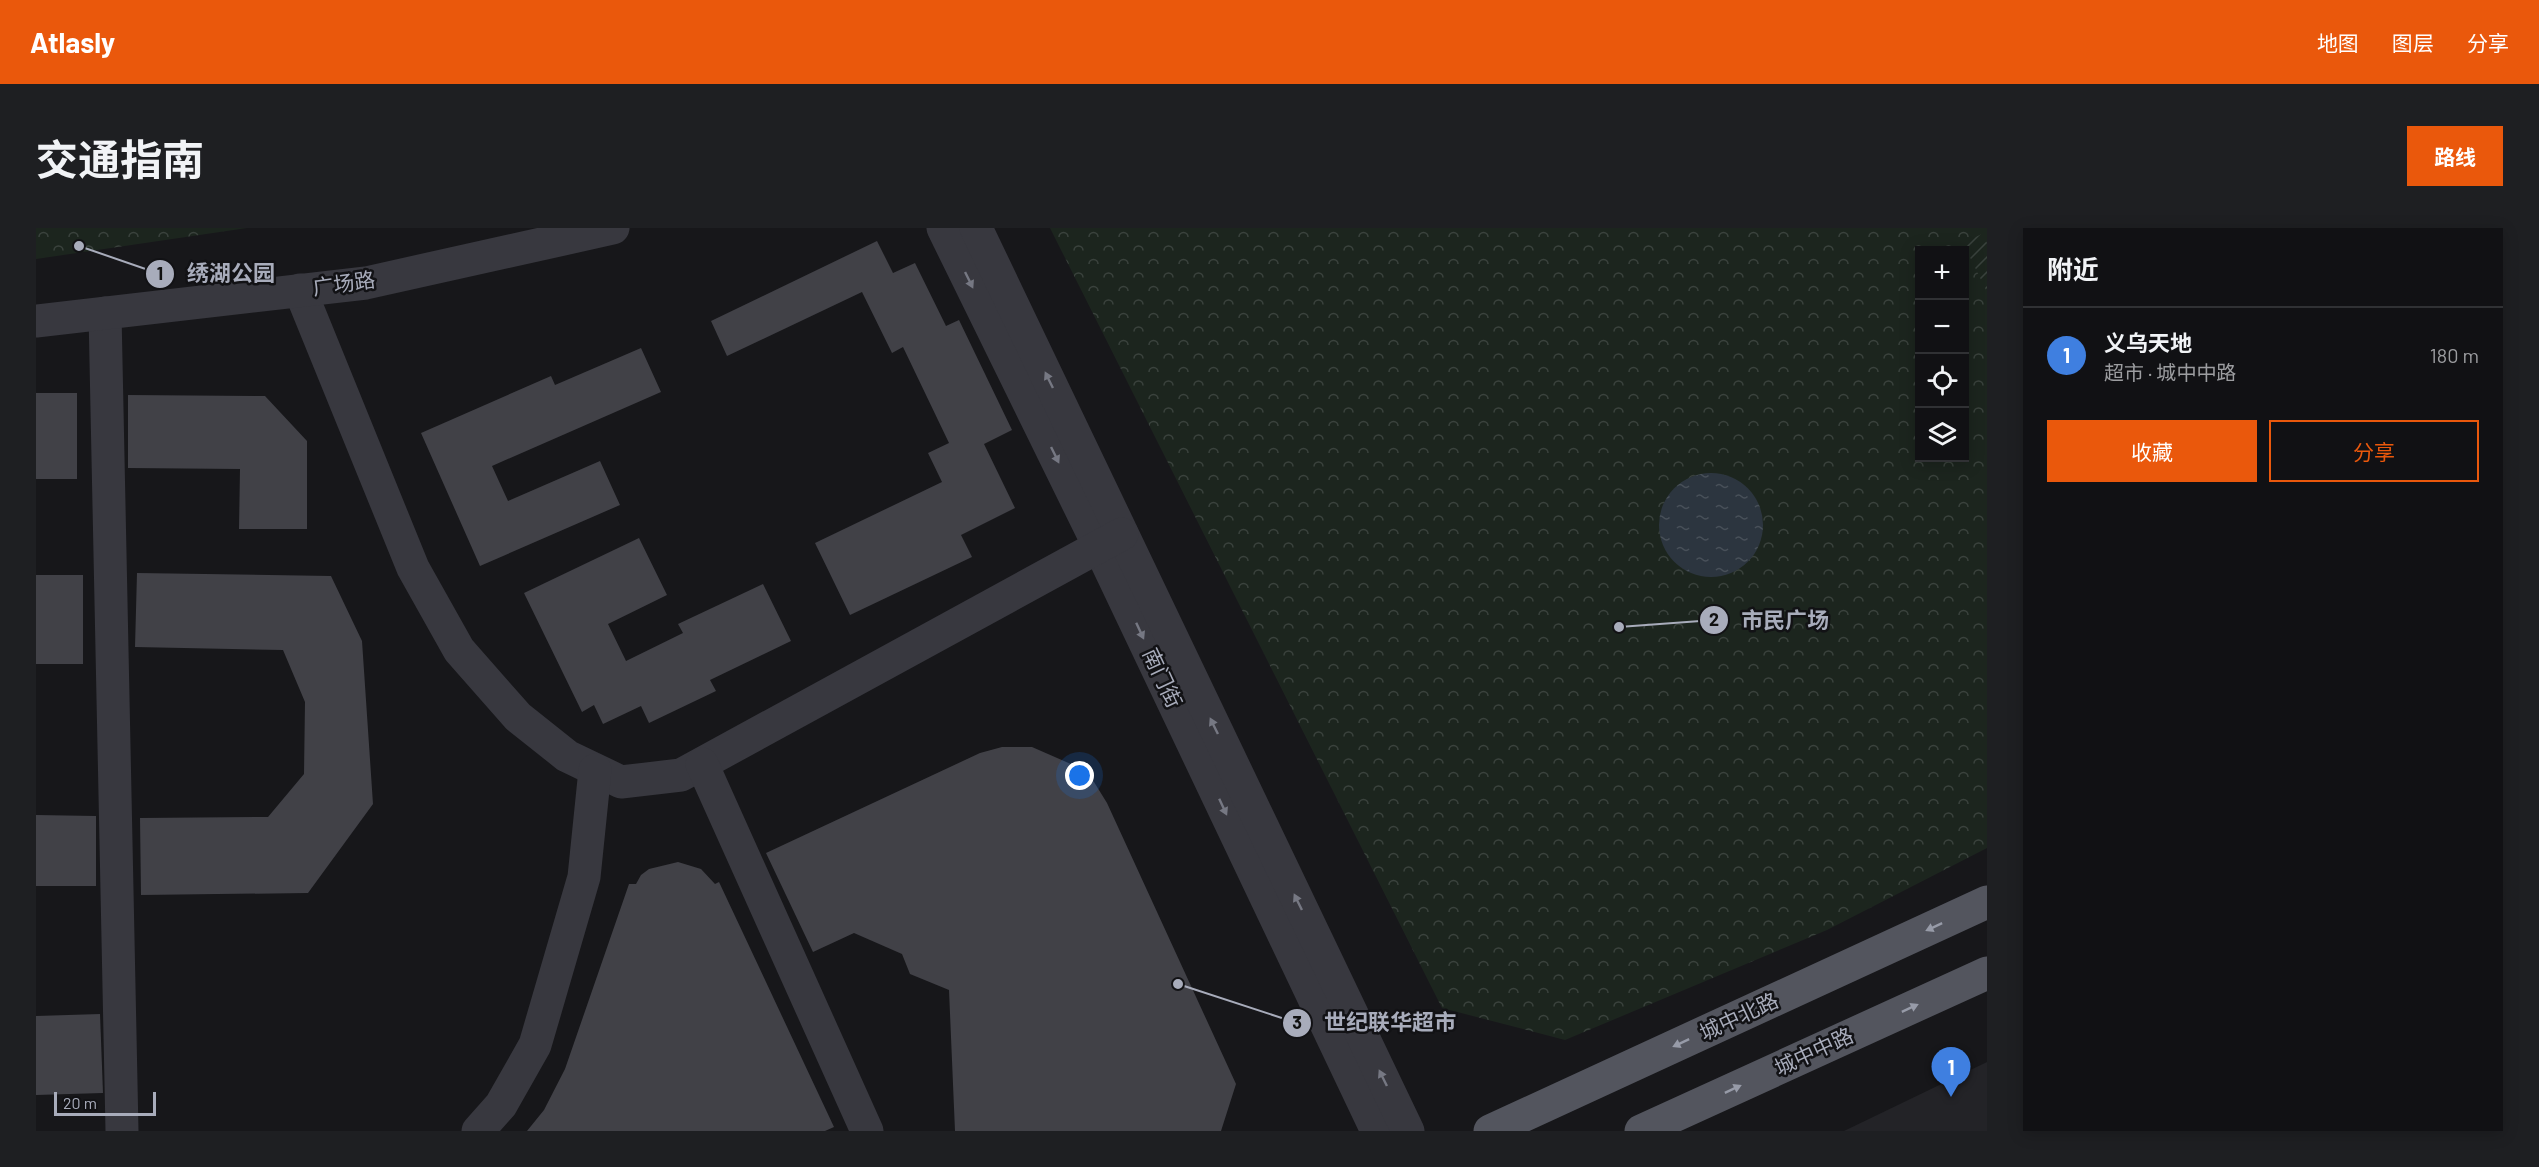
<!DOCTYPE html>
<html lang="zh">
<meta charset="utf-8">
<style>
:root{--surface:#111114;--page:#1e1f22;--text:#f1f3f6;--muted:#9c9da0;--line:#303134;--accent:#ea580c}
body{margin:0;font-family:Barlow,"Noto Sans SC",sans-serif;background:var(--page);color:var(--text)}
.controls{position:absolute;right:18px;top:18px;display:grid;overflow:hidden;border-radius:0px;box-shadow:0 3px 15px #0003}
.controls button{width:54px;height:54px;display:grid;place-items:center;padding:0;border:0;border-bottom:2px solid var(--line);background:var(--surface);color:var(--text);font:30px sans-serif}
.scale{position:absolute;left:18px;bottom:15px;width:102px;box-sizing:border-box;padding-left:6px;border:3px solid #a8acbb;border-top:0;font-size:16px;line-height:21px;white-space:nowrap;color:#a8acbb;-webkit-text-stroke:4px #121215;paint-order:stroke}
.you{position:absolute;left:1044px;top:548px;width:21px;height:21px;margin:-15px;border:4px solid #fff;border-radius:50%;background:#1a73e8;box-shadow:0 0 0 9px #1a73e833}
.badge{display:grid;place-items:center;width:39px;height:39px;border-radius:50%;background:var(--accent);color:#fff;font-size:20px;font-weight:700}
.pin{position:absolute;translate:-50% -50px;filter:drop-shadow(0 2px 3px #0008)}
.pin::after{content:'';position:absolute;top:32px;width:21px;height:18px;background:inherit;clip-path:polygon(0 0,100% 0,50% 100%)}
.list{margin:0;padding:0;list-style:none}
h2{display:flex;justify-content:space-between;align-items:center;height:78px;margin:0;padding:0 24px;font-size:26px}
h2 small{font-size:20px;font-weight:400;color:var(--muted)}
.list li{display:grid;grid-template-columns:39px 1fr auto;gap:18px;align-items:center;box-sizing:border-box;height:96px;padding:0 24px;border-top:2px solid var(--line)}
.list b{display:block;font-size:22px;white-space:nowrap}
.list p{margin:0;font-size:20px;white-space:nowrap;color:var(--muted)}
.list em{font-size:20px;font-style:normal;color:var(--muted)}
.actions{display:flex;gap:12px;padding:18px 24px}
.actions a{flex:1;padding:14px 0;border:2px solid var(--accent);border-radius:0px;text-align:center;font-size:21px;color:var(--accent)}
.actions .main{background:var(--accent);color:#fff}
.icon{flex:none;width:33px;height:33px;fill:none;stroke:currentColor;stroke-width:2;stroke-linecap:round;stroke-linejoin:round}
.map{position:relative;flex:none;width:1951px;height:903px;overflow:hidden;border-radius:0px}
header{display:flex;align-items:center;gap:36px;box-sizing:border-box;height:84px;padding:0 30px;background:var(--accent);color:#fff}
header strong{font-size:28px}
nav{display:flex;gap:33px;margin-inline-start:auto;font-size:21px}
.intro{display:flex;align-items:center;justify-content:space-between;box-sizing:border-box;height:144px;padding:0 36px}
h1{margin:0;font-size:42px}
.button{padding:15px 27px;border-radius:0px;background:var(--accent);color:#fff;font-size:21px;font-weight:700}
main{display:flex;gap:36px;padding:0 36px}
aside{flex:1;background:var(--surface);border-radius:0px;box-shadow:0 3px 15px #0003}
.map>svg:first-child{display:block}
.built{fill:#232327}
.park{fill:url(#park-crowns);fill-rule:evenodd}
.garden{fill:url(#garden-furrows)}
.water{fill:url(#water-ripples)}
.building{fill:#414147}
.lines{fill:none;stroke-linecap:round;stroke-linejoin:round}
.minor{stroke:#38383f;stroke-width:33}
.major{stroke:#53555e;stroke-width:33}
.oneway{fill:#767883}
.oneway2{fill:#979ba8}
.labels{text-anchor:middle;stroke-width:5;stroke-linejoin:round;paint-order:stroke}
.street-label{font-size:21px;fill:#a8acbb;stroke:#121215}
.leader{fill:none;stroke:#a8acbb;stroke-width:2}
.callout-dot{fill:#a8acbb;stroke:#121215;stroke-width:2}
.mark-label{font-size:18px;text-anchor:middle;font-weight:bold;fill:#111}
.callout-label{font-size:22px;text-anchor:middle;font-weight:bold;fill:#a8acbb;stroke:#121215;stroke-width:5;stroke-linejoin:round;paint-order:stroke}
</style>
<header>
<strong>Atlasly</strong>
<nav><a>地图</a><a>图层</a><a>分享</a></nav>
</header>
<div class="intro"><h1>交通指南</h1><a class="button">路线</a></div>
<main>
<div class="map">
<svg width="1951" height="903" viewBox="0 0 1951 903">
<defs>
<pattern id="park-crowns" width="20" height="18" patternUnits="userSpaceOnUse" patternTransform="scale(1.5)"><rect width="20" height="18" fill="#1c251e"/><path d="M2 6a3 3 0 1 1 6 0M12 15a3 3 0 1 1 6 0" fill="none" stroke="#3a423d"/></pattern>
<pattern id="garden-furrows" width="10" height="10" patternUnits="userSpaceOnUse" patternTransform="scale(1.5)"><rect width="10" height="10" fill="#1c251e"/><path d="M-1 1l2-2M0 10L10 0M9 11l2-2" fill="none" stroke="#3a423d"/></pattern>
<pattern id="water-ripples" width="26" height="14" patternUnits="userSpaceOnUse" patternTransform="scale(1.5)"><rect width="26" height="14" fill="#2c353f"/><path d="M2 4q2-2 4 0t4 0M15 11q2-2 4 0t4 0" fill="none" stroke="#485059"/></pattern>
</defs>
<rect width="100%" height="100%" fill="#17171a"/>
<polygon class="built" points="1951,834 1951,903 1808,903"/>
<g class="park">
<polygon points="0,0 211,0 0,31"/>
<path d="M1014,0h937v620l-160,82 -262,110 -123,-32zM1884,22h44v208h-44z"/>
</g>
<polygon class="garden" points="1946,6 1951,15 1951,64 1927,15"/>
<circle class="water" cx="1675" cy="297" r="52"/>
<g class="building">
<polygon points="841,13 857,45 879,35 910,98 923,92 976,202 948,216 979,280 925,307 936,329 814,387 779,315 906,254 892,225 913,215 867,119 856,125 826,64 691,128 675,93"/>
<polygon points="605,120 625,164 456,238 472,273 564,233 584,277 444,338 385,205 515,148 519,157"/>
<rect x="0" y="165" width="41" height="86"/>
<polygon points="92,167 229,168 271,213 271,301 203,301 204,241 92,240"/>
<polygon points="603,310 631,367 572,396 590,433 647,405 642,396 727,356 755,413 674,452 680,463 613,495 605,478 567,496 558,477 546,484 488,365"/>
<polygon points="101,345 295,348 326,413 337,576 272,665 105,667 104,590 232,589 268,546 269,474 247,422 99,419"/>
<rect x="0" y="347" width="47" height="89"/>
<polygon points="966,519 996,519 1044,540 1058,554 1071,575 1200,856 1185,903 919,903 913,762 874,746 866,726 818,705 777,724 730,625 944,525"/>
<polygon points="0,587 60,588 60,658 0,658"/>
<polygon points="642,634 665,641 679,656 683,654 798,899 789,903 491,903 508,882 529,841 593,656 600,656 605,647 613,641"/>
<polygon points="64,786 67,865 0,867 0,788"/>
</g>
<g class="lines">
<g class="minor">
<polyline points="907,0 1063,318 1341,903"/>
<polyline points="940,0 1372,903"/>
<polyline points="264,62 377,340 423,422 482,489 531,528 585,554 645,547 1086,306"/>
<polyline points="69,85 86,903"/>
<polyline points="0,93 330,55 577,0"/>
<polyline points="666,536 831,903"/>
<polyline points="442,903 465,877 499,817 548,649 559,542"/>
</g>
<g class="major">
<polyline points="1454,903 1951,674"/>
<polyline points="1605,903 1951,745"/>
</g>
</g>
<defs><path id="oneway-solid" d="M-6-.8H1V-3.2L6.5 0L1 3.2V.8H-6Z" transform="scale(1.5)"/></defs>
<g class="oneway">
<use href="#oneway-solid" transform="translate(933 52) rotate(64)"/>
<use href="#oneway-solid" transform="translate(1013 152) rotate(-116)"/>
<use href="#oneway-solid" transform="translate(1019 227) rotate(64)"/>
<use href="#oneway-solid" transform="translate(1104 403) rotate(65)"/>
<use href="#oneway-solid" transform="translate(1178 498) rotate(-116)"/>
<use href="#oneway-solid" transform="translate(1187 579) rotate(65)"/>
<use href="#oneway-solid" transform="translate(1262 674) rotate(-116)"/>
<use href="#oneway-solid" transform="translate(1347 850) rotate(-116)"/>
</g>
<g class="oneway2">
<use href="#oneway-solid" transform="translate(1898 699) rotate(155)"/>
<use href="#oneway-solid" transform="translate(1874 780) rotate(-25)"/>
<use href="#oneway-solid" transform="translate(1645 815) rotate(155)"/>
<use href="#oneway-solid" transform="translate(1697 861) rotate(-25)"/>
</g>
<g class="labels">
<g class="street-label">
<text transform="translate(308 56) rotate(-8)" y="7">广场路</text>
<text transform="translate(1126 450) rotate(65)" y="7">南门街</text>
<text transform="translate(1703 789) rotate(-25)" y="7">城中北路</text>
<text transform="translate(1778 824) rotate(-25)" y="7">城中中路</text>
</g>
</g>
<path class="leader" d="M43 18L124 46M1583 399L1678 392M1142 756L1261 795"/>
<g class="callout-dot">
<circle cx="43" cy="18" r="6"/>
<circle cx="1583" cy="399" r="6"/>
<circle cx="1142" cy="756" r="6"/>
<circle cx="124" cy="46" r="15"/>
<circle cx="1678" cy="392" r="15"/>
<circle cx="1261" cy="795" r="15"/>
</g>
<g class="mark-label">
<text x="124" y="52">1</text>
<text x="1678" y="398">2</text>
<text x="1261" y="801">3</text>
</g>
<g class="callout-label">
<text x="195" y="53">绣湖公园</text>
<text x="1749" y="400">市民广场</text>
<text x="1354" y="802">世纪联华超市</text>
</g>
</svg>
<div class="controls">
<button>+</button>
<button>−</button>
<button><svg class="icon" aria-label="locate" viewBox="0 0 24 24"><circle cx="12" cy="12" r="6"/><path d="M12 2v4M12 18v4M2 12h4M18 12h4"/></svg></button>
<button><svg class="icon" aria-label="layers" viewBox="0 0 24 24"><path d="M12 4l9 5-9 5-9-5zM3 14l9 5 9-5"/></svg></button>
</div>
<div class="scale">20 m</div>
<div class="you"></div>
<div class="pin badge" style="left:1915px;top:869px;background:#3f7fe0">1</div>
</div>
<aside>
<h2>附近<small></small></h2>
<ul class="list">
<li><span class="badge" style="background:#3f7fe0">1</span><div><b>义乌天地</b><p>超市 · 城中中路</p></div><em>180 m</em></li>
</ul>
<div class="actions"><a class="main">收藏</a><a>分享</a></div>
</aside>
</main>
